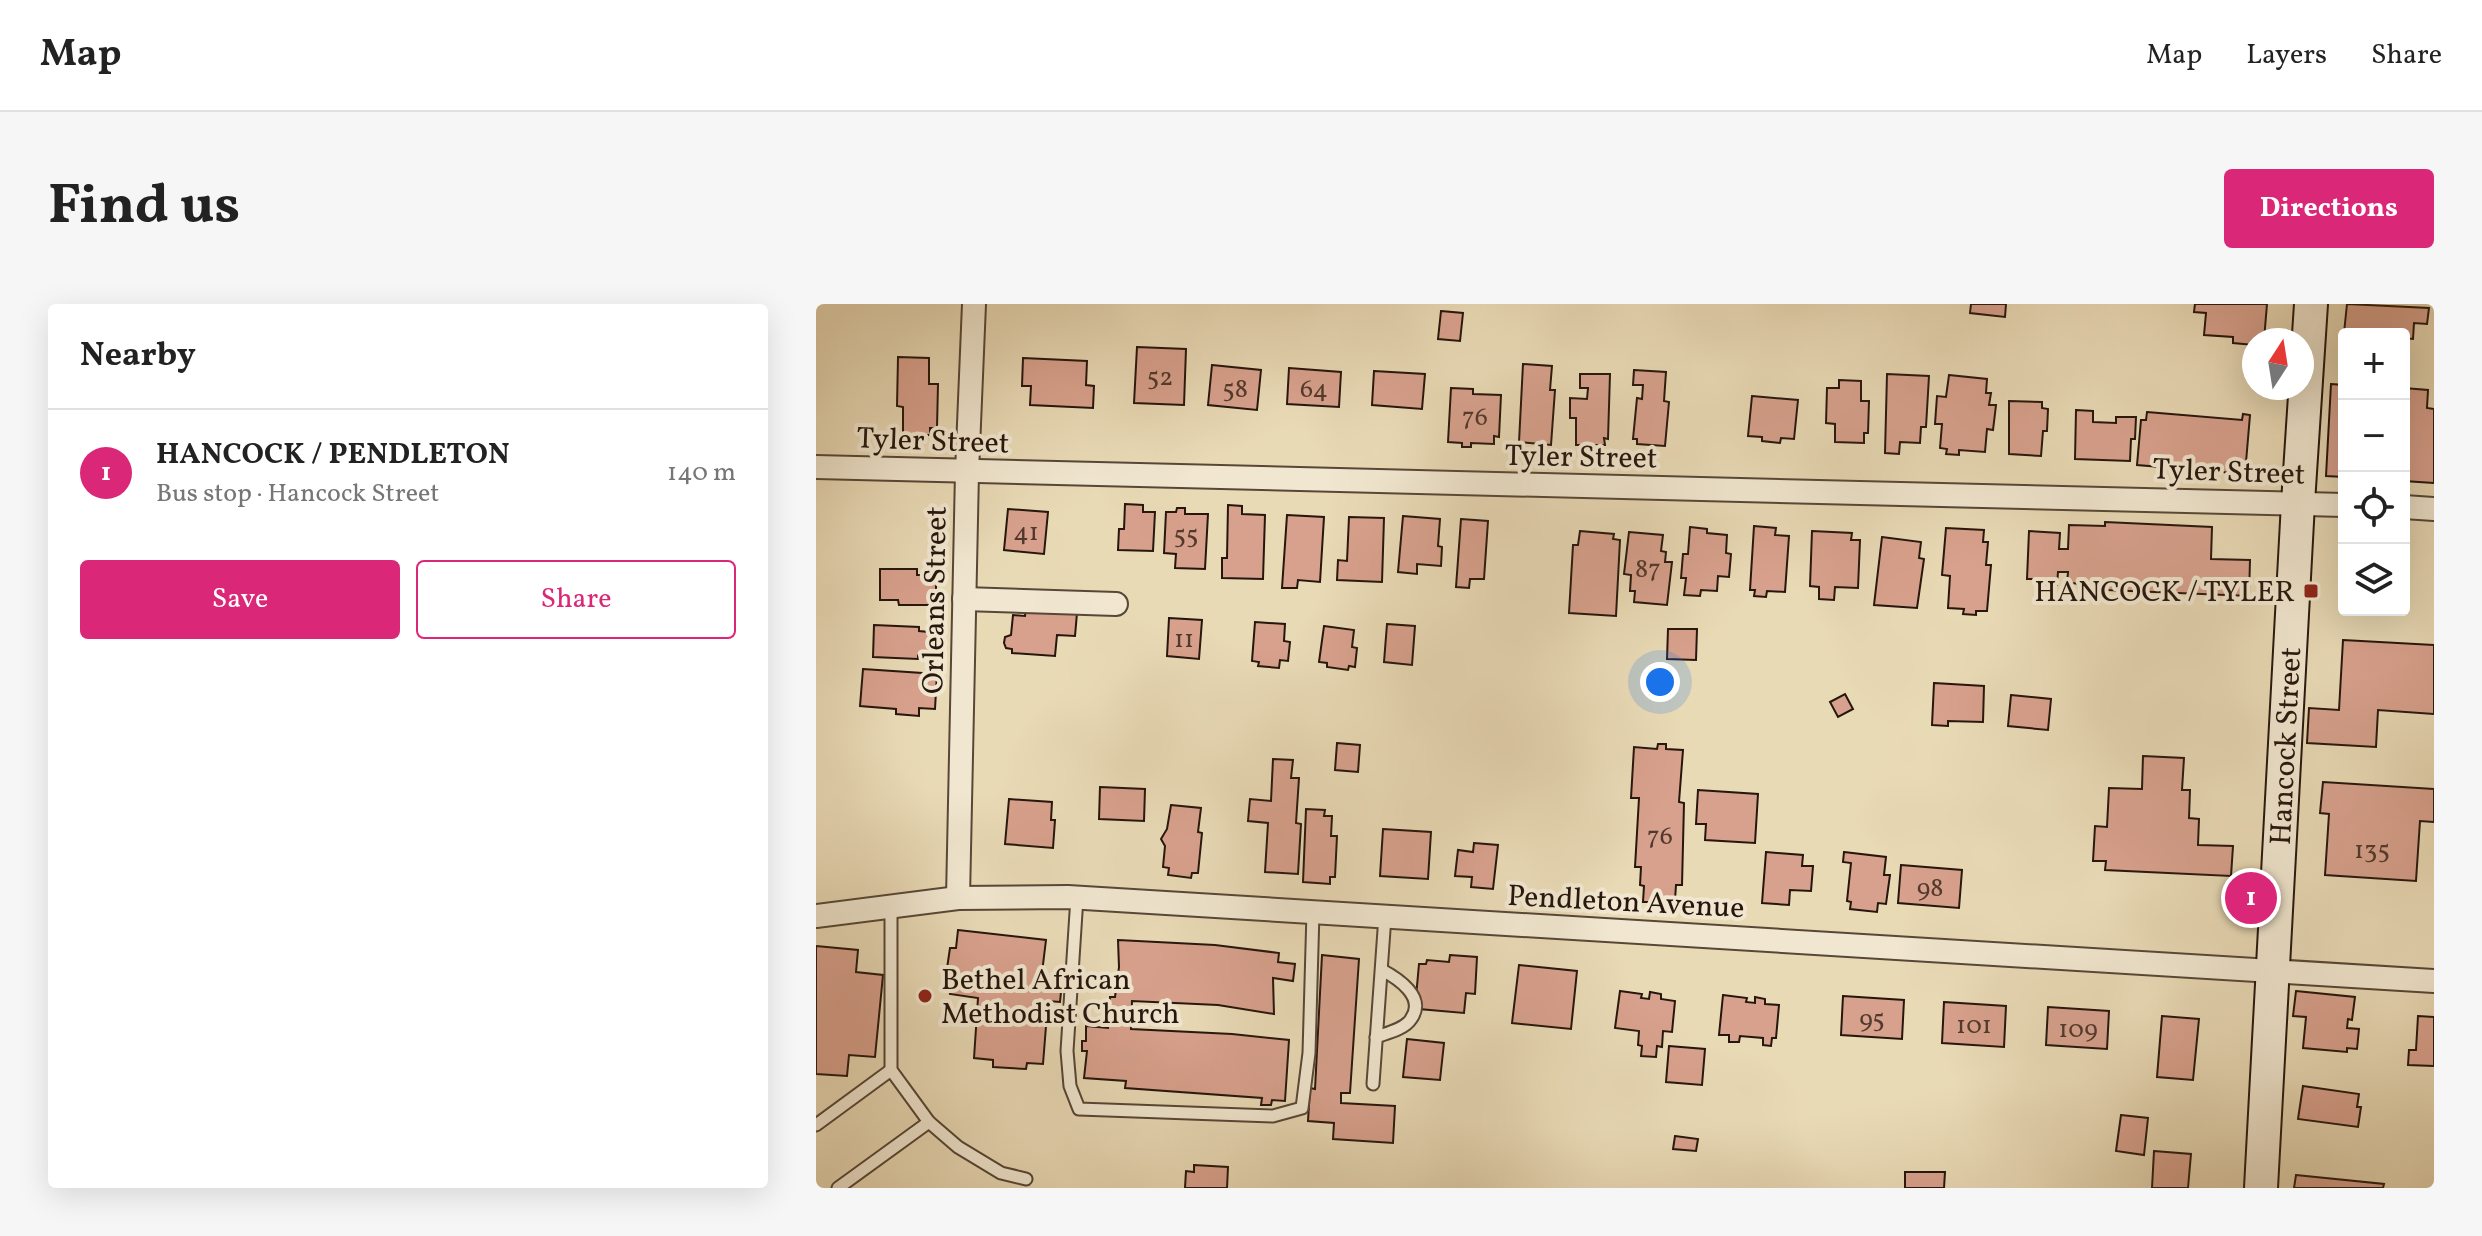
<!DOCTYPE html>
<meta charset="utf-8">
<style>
:root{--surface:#fff;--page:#f6f6f6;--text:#222;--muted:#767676;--line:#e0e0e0;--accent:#db2777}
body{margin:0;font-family:Vollkorn,serif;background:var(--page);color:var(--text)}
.controls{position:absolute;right:24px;top:24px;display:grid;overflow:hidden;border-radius:8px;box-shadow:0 8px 32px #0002}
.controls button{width:72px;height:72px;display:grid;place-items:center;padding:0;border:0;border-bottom:2px solid var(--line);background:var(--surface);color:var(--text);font:40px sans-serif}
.compass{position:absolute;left:1426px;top:24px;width:72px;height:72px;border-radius:50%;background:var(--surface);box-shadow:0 8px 32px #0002;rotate:12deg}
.you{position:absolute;left:844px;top:378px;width:28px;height:28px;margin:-20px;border:6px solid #fff;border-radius:50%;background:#1a73e8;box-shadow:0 0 0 12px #1a73e833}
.badge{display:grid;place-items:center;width:52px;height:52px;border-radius:50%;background:var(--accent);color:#fff;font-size:26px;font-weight:700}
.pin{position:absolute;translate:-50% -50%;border:4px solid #fff;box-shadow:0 2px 8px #0006}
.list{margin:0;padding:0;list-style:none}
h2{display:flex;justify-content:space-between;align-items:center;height:104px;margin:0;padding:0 32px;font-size:34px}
h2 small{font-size:26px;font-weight:400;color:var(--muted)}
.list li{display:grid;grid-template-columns:52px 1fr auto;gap:24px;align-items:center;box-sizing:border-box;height:128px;padding:0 32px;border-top:2px solid var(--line)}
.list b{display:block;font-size:30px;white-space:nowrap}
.list p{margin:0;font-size:26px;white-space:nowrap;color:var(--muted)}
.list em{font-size:26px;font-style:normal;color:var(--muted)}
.actions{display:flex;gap:16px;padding:24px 32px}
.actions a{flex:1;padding:18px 0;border:2px solid var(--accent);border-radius:8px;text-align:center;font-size:28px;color:var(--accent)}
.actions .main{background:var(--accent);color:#fff}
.icon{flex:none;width:44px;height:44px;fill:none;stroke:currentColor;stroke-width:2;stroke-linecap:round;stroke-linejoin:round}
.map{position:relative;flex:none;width:1618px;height:884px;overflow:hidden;border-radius:8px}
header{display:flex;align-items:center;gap:48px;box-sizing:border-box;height:112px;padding:0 40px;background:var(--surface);border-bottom:2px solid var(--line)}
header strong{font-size:38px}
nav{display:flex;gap:44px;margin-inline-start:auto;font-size:28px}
.intro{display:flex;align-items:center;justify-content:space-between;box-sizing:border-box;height:192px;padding:0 48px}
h1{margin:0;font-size:56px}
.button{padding:20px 36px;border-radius:8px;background:var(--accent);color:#fff;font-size:28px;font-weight:700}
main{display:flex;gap:48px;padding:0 48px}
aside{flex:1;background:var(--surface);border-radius:8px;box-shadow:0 8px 32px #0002}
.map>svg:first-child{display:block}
.building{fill:#d8a18d;stroke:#26160d;stroke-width:2}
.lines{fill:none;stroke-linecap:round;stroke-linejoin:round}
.lane-casing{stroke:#574737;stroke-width:15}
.street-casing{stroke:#574737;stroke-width:26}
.secondary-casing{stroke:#26160d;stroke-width:36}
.lane{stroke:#f1e7d0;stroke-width:11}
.street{stroke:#f1e7d0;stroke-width:22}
.secondary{stroke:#f1e7d0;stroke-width:32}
.poi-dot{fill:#8f2418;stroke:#f1e7d0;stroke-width:3}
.labels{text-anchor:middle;stroke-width:8;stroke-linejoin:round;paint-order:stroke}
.number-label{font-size:26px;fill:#52392d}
.street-label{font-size:30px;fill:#26160d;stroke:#f1e7d0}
.poi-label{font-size:30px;fill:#26160d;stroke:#f1e7d0;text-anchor:end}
</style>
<header>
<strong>Map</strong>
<nav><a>Map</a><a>Layers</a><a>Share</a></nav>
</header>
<div class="intro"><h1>Find us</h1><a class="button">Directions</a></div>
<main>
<aside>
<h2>Nearby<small></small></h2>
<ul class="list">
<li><span class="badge">1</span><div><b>HANCOCK / PENDLETON</b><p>Bus stop · Hancock Street</p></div><em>140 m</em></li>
</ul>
<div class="actions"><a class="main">Save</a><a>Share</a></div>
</aside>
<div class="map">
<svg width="1618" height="884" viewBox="0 0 1618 884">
<rect width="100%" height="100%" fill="#e9dab6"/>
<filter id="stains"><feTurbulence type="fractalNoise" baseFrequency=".0025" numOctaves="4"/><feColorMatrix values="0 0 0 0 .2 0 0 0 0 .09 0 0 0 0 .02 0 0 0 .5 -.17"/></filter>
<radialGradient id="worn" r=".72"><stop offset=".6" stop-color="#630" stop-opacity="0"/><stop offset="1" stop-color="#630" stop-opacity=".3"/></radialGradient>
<g class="building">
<polygon points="1155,0 1190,0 1189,13 1154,9"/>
<polygon points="1379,0 1451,0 1448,36 1438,36 1438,41 1417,39 1417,33 1388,31 1390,9 1378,8"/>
<polygon points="1531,0 1613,4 1611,20 1598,19 1597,35 1588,34 1588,30 1528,29"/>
<polygon points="625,7 647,9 644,37 622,35"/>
<polygon points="321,43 370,45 368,101 318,99"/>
<polygon points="82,53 113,54 113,80 122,80 121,124 114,124 114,131 87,131 87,103 81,102"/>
<polygon points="207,54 271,57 270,81 278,82 277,104 214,101 215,82 206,82"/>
<polygon points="707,60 736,62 734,86 739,86 735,141 703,138"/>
<polygon points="396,61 445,66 441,106 392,101"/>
<polygon points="473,64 525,68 523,103 471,100"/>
<polygon points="818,66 850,68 848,97 853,98 849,142 821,140 821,135 817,135 821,94 826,95 827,81 817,81"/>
<polygon points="558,67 609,70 606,105 556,101"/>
<polygon points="764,70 794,70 792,135 788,134 789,141 760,141 760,114 754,114 754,94 771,95 772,84 764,84"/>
<polygon points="1071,70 1113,72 1110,123 1105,123 1104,139 1084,138 1083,150 1069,149"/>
<polygon points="1133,71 1171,75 1170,89 1175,89 1173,101 1180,101 1177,126 1171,125 1169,148 1143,146 1143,151 1130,150 1131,145 1124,144 1126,120 1119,120 1121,92 1130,93"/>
<polygon points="1023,76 1045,77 1045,97 1053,97 1052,129 1048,129 1048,139 1019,138 1019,120 1010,119 1011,84 1023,84"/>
<polygon points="1515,80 1528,81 1528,173 1510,172"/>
<polygon points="635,84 657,85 657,90 685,91 683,133 678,132 678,140 655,139 655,143 646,143 646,139 632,138"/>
<polygon points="1588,84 1612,86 1611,104 1618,105 1618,179 1588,177"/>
<polygon points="936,92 982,96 978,135 965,134 964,139 946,137 946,133 932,132"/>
<polygon points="1193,97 1226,98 1226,104 1232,105 1231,127 1227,127 1225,152 1193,150"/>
<polygon points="1260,106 1277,107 1277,118 1300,119 1300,113 1320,113 1319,135 1315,135 1314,157 1259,155"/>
<polygon points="1331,108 1426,116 1427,110 1434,111 1429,170 1321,161 1325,116 1330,116"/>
<polygon points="309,200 327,201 327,208 339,208 337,247 302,246 303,225 308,225"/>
<polygon points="412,201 426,202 426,210 449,211 447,275 406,274 406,254 411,254"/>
<polygon points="361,204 369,204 369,210 392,210 389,265 359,264 360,250 348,249 350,208 360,208"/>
<polygon points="192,205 232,208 228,250 188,246"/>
<polygon points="471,211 508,213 504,278 482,276 481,284 466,284"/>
<polygon points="587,212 624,215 622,242 626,243 625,262 601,260 601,270 582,268"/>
<polygon points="533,213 568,214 566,278 521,276 522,256 531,257"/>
<polygon points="645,215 672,217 668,275 654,275 653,284 640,283"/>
<polygon points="1289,218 1396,223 1395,255 1434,256 1433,292 1291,286 1291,281 1251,279 1252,268 1242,268 1241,281 1220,280 1220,275 1211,275 1213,227 1244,229 1243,245 1252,245 1253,221 1289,222"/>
<polygon points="938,222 960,224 959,231 973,232 969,288 951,287 950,293 938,292 939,286 934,286"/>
<polygon points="874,223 891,225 891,229 911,231 910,249 915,250 913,273 902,272 901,287 885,286 884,292 868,291 870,274 865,274 867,250 872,250"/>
<polygon points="1130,224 1168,226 1167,238 1172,238 1170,261 1175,261 1171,307 1160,307 1160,311 1147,310 1148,305 1132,304 1134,272 1126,271"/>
<polygon points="764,227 798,230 797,235 804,236 800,312 753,309 757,241 762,241"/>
<polygon points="996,227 1036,229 1035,236 1044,236 1042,284 1019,283 1018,296 1003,295 1003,283 994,282"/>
<polygon points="813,228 847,231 845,247 850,248 849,258 856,258 851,301 818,298 819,287 814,287 815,271 808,270"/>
<polygon points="1066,233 1105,238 1103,254 1108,255 1101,304 1058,301"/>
<polygon points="64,265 101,265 101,271 120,271 120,301 83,301 82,296 64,296"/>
<polygon points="210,305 261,309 259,332 241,331 239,352 196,349 196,345 190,344 188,339 189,333 195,331 197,311 209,312"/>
<polygon points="353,314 386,316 383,355 351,352"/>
<polygon points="439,318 469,320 468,337 474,338 472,357 464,356 463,364 442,362 443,358 436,357"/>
<polygon points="571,320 599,322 596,361 568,358"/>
<polygon points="58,321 103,323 103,327 113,328 112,352 102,351 102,355 57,353"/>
<polygon points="508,322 538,326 536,343 541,344 539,363 533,362 532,366 511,363 511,359 503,358"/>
<polygon points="852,325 881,325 880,356 851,355"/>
<polygon points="1527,336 1618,341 1618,410 1562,406 1560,443 1491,439 1493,404 1523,406"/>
<polygon points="47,365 121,370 119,405 103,404 103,412 80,410 80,405 44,402"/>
<polygon points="1118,379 1168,382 1167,418 1132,417 1132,422 1116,421"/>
<polygon points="1029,390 1037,405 1022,413 1014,398"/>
<polygon points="1195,391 1235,395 1232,426 1192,422"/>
<polygon points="521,439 544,441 542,468 519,466"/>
<polygon points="842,440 850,440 850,445 867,446 863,498 868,499 866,581 860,581 859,596 839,595 838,598 827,598 828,582 824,581 825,563 819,563 823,494 815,494 818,443 841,445"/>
<polygon points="1327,452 1368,454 1366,486 1374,486 1373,514 1383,515 1382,541 1417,542 1415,572 1289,566 1290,557 1277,557 1279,522 1291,523 1293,484 1326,485"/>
<polygon points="457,455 477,456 475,474 483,474 480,519 485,520 482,570 449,568 452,519 432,517 434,495 455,497"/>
<polygon points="1507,478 1618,485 1618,518 1604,517 1600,577 1509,571 1513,510 1504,509"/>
<polygon points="284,483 329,485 328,517 283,515"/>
<polygon points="882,486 942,490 939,539 889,536 890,520 880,520"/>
<polygon points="193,495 236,498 235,516 239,516 237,544 189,540"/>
<polygon points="355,501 385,504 382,528 386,529 382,569 376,569 375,574 352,571 353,564 347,563 349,542 345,535 351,525"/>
<polygon points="490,505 509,506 508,512 516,512 515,532 521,532 519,573 514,573 514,580 487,578"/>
<polygon points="567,525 615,528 612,575 564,572"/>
<polygon points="658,539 682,541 677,585 655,583 656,573 639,572 642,546 657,548"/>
<polygon points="950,548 987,551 986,562 997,562 995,587 974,586 973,601 946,599"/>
<polygon points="1028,548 1070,553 1068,571 1074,571 1070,600 1062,599 1061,608 1034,605 1035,598 1031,597 1035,559 1027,558"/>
<polygon points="1085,561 1146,566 1143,604 1082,599"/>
<polygon points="142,626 230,636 225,677 231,678 230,686 245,688 244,698 232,697 227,760 211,759 210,765 177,763 177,756 158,754 162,694 134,690 137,671 130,671 134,644 140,644"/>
<polygon points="302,636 399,641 463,649 462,658 479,660 477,677 457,674 458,710 402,701 316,697 315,725 416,730 473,736 469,797 456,796 455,801 445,801 446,794 309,784 310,777 268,774 271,747 266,747 266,737 270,737 270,722 292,724 294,693 299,693 303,663"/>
<polygon points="0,642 42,646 40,668 67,671 59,753 33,751 31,772 0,770"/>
<polygon points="506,651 543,655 534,789 525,789 525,799 579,802 577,839 517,835 518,819 492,817 494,784 499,785"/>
<polygon points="634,651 661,653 659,690 650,689 648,709 603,705 604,693 600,693 603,660 610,660 611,656 633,658"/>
<polygon points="703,661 761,667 755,725 696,719"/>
<polygon points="804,687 826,690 825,694 833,695 834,688 845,690 845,695 859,697 856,728 847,727 846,743 841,742 840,753 825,752 826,742 822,741 823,727 799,724"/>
<polygon points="1480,687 1539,693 1536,716 1532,715 1531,724 1543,725 1541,745 1531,744 1531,748 1487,744 1490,713 1477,712"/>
<polygon points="907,691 931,694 930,698 939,699 939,693 949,695 949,700 963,701 960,734 956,734 955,742 947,741 947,734 924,732 923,738 913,738 913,731 903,731"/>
<polygon points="1027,692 1088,696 1086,735 1025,731"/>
<polygon points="1128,698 1190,702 1188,743 1126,739"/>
<polygon points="1232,703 1293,707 1291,745 1230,741"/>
<polygon points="1346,712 1383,715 1377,776 1341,773"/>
<polygon points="1602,712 1618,713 1618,762 1592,761 1593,746 1600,746"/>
<polygon points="591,735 628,739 624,776 587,773"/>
<polygon points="853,742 889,745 886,781 850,778"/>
<polygon points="1487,782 1543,790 1541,803 1545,803 1542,823 1482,815"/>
<polygon points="1305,811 1332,814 1328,851 1300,847"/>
<polygon points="859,832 882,835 880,847 857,845"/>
<polygon points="1338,847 1375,850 1372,884 1336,884"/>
<polygon points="378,861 412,863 411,884 369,884 370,867 378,868"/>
<polygon points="1089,868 1129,868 1128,884 1089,884"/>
<polygon points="1480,871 1568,880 1567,884 1478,884"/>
</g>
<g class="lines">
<defs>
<g id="lane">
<polyline points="261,593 251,747 254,782 263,805 457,812 486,804 493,749 497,608"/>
<polyline points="75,602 75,766 113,818 142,843 185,869 210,875"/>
<path d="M560,733c11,-4 29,-8 35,-18 16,-22 -14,-41 -29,-49"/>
<polyline points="557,780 569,612"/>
<polyline points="0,821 75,766"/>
<polyline points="22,884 113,818"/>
</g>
<g id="street">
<polyline points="0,163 1528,201"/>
<polyline points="1588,203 1618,205"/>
<polyline points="148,295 300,300"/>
<polyline points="142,594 151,168 158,0"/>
<polyline points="0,612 142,594 252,593 1618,677"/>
</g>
<polyline id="secondary" points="1445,884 1482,199 1495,0"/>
</defs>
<use href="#lane" class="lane-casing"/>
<use href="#street" class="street-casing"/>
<use href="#secondary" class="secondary-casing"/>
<use href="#lane" class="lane"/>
<use href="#street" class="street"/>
<use href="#secondary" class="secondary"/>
</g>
<g class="poi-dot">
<rect x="1487" y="279" width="16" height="16" rx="4"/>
<circle cx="109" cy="692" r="8"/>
</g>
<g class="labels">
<g class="number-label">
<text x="344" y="81">52</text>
<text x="419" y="93">58</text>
<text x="498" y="93">64</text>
<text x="659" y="121">76</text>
<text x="210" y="236">41</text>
<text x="370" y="239">55</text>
<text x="832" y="273">87</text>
<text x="368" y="343">11</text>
<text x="844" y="540">76</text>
<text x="1556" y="554">135</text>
<text x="1114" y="592">98</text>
<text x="1056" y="723">95</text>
<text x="1158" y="729">101</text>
<text x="1262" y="733">109</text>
</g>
<g class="street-label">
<text transform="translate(117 136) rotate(2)" y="10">Tyler Street</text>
<text transform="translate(765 152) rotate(1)" y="10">Tyler Street</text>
<text transform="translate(1413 167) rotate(2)" y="10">Tyler Street</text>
<text transform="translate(118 296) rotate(-89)" y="10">Orleans Street</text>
<text transform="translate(1469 442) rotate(-87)" y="10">Hancock Street</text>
<text transform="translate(810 597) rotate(3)" y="10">Pendleton Avenue</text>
</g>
<g class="poi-label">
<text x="1479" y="297">HANCOCK / TYLER</text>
<text x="125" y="685" text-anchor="start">Bethel African<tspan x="125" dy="34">Methodist Church</tspan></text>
</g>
</g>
<rect width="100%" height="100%" filter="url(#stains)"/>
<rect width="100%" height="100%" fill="url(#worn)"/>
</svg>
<div class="controls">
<button>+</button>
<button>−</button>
<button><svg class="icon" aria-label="locate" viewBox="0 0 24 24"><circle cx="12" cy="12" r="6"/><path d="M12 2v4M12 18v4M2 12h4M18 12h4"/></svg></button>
<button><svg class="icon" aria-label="layers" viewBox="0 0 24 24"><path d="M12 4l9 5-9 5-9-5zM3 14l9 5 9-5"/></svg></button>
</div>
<svg class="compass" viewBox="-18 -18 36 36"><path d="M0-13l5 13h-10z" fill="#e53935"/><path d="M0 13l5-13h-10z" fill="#767676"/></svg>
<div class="you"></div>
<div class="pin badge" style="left:1435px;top:594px">1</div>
</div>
</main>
